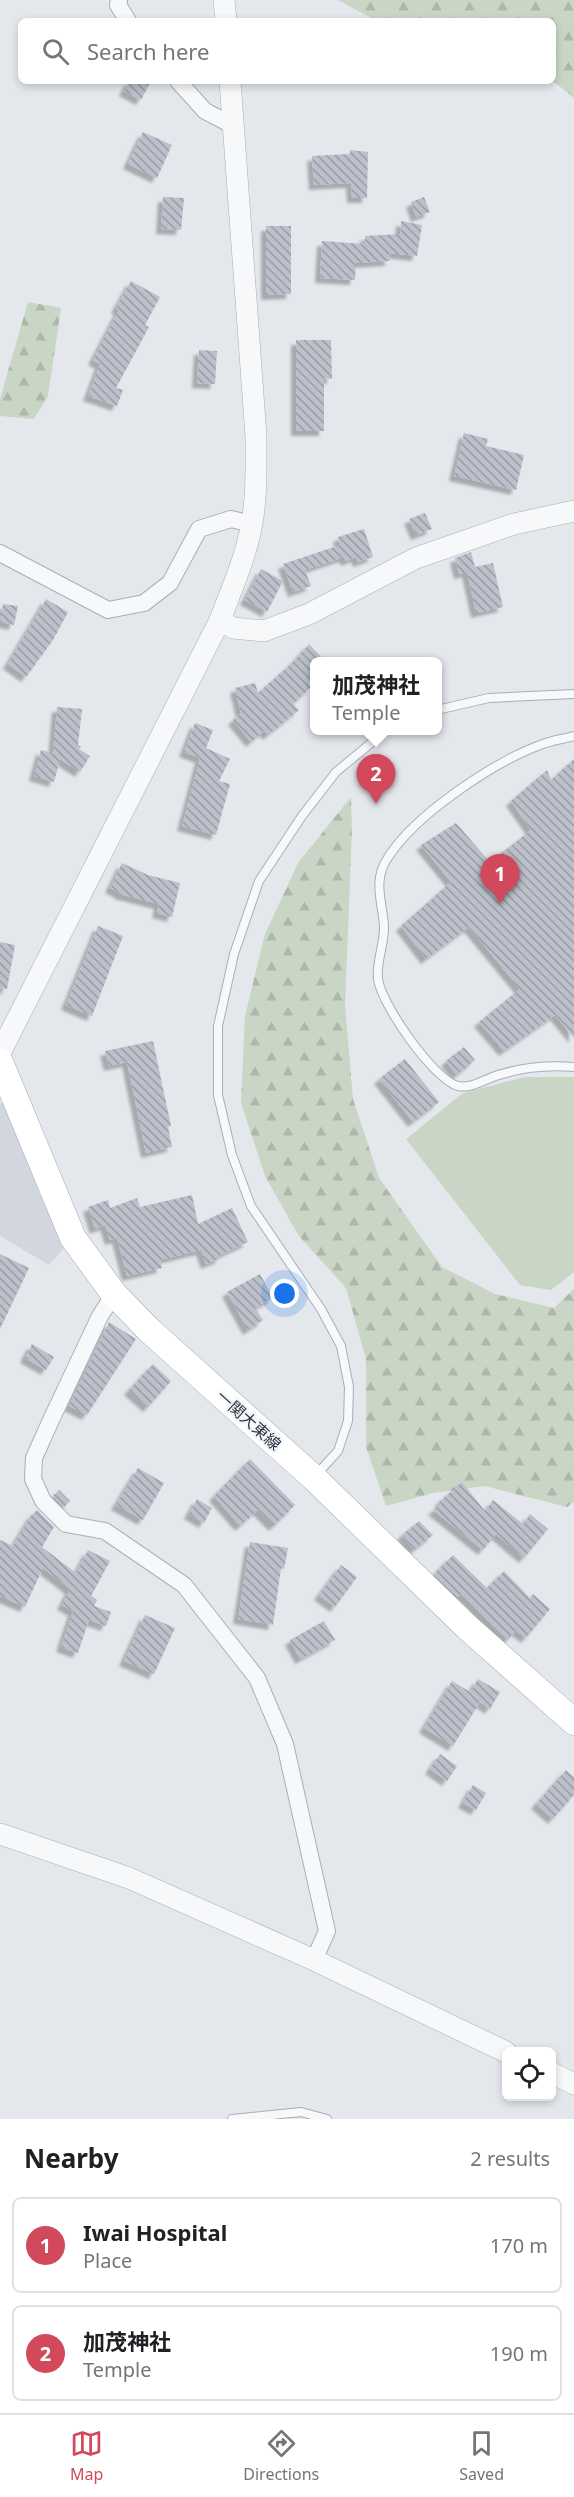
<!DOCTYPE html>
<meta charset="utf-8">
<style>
:root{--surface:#fff;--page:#f2f2f2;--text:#202124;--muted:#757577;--line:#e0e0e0;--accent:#d1495b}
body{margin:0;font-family:"Noto Sans","Noto Sans JP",sans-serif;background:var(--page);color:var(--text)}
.controls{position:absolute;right:18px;bottom:18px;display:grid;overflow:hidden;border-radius:9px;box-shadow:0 3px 9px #0003}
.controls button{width:54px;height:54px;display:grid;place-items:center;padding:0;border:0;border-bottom:2px solid var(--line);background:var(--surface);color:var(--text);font:30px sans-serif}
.you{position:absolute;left:285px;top:1294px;width:21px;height:21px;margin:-15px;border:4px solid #fff;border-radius:50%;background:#1a73e8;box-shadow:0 0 0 9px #1a73e833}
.badge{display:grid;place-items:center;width:39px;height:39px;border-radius:50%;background:var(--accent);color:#fff;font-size:20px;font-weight:700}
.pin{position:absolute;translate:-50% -50px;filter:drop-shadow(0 2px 3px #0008)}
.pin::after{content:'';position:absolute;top:32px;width:21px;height:18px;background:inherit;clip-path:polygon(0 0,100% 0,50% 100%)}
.popup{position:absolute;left:310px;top:657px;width:132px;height:78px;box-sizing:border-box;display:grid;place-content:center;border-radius:9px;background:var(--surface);filter:drop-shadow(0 2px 4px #0005);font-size:20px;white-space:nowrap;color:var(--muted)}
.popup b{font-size:22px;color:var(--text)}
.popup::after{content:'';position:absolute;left:50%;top:100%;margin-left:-12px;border:12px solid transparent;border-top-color:var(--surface)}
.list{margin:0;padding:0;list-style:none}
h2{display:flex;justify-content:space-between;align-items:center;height:78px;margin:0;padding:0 24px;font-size:26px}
h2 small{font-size:20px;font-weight:400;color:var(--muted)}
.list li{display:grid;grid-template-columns:39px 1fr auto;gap:18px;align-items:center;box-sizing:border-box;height:96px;margin:0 12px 12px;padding:0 12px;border:2px solid var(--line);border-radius:9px}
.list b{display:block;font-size:22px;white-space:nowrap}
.list p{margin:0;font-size:20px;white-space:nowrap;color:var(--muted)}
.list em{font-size:20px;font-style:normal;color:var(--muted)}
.icon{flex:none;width:33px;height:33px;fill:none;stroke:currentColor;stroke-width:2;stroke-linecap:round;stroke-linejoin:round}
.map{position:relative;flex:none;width:574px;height:2119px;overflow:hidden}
.search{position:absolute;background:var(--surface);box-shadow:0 3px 9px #0003;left:18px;right:18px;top:18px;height:66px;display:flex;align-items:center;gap:15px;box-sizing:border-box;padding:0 21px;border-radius:9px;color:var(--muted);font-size:22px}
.sheet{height:294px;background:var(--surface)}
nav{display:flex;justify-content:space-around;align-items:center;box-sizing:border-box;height:84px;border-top:2px solid var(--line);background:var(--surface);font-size:16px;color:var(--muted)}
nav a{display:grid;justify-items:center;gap:3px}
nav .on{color:var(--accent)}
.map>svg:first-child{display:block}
.built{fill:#d2d6de}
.forest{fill:url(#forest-firs)}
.pitch{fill:#c9d6c5}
.building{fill:url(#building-back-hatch);filter:url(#shadow)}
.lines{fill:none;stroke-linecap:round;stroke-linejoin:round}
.service-casing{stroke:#a9aeb7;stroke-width:10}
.minor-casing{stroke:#a9aeb7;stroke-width:18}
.tertiary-casing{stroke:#a9aeb7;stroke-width:22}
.primary-casing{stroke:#a3abb8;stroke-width:27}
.service{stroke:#f7f8fa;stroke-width:8}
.minor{stroke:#f7f8fa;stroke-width:16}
.tertiary{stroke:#f7f8fa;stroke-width:21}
.primary{stroke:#fff;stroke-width:26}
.labels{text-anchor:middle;stroke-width:5;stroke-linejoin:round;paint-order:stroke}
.street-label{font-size:16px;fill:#2b3445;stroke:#f4f6f9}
</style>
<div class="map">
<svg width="574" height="2119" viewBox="0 0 574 2119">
<defs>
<pattern id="forest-firs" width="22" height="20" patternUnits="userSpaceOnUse" patternTransform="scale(1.5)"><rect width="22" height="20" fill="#c9d6c5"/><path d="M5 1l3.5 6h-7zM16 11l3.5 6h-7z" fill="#adb8ab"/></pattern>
<pattern id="building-back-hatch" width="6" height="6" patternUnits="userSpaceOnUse" patternTransform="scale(1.5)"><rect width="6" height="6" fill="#bbc0ca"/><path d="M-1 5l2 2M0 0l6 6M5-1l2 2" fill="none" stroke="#989da6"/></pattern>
<filter id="shadow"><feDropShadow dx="-5" dy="5" stdDeviation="1.5" flood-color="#0004"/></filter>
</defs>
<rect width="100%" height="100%" fill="#e4e7ec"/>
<polygon class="built" points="0,1103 8,1104 38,1190 64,1248 49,1265 0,1236"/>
<g class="forest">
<polygon points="338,0 574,0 574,98 553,81 553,21 377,21"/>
<polygon points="28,302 61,308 48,396 34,419 0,416 0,399"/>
<polygon points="351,797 352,829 345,1006 353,1099 379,1178 442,1267 495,1294 554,1308 574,1289 574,1502 567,1507 485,1486 433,1493 386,1506 366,1447 366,1359 346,1288 299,1236 265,1176 241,1103 245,1016 265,934 298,863"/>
</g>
<polygon class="pitch" points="525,1077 574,1077 574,1272 551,1290 520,1285 406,1139 463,1093"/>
<g class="building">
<polygon points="129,81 151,81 141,100 124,91"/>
<polygon points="143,132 172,145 157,178 128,164"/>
<polygon points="350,150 368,152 367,198 352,198 351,183 314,185 312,156 350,154"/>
<polygon points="163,197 184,198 181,230 161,229"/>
<polygon points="424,197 430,212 416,217 411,202"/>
<polygon points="401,221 422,225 417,256 389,253 390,261 356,263 355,280 320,278 322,241 365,244 365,236 400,234"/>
<polygon points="266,226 291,226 291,294 266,295"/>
<polygon points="131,281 160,297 145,325 149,327 116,388 123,390 117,406 88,396 100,364 93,360 119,310 116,308"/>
<polygon points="296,340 331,340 332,379 324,378 324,431 296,431"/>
<polygon points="199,350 217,351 215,384 197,383"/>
<polygon points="464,433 488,439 486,446 524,455 516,490 454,476"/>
<polygon points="425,513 432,529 416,535 409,519"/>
<polygon points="364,529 373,557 358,562 356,557 346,561 344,557 305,570 311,586 293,592 283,564 340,545 338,537"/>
<polygon points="471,552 475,567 493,563 503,607 476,613 467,572 459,574 455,558"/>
<polygon points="261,569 283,581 267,612 245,600"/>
<polygon points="46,599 68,612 53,640 26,677 8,664"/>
<polygon points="3,604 18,606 14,625 0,622"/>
<polygon points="309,644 326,662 315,662 315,678 308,683 311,687 293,704 299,710 268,735 264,731 251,742 233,720 241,713 235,688 255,683 258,693 291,664"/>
<polygon points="57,707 82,709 78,745 81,747 79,749 90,756 80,772 60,759 54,782 34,776 41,750 53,753"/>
<polygon points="195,723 213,730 206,748 230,759 219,781 230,784 216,835 182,826 200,758 184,752"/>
<polygon points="574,759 574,1038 555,1015 504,1051 479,1022 520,989 469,927 426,959 401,926 451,882 421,845 456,823 490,862 531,830 511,801 547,770 551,780"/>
<polygon points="122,863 148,875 180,883 172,917 157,913 159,904 119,894 120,893 110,888"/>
<polygon points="98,926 123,936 92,1016 66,1005"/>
<polygon points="0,942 15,945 7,989 0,988"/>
<polygon points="153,1041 171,1126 168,1127 172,1147 146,1153 127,1062 109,1066 105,1051"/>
<polygon points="464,1047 475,1060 457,1075 446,1061"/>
<polygon points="405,1059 439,1102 413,1122 379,1079"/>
<polygon points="192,1195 198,1224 232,1208 248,1242 220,1255 221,1258 206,1264 201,1250 160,1260 162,1268 127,1276 117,1238 110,1240 105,1225 95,1229 88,1207 108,1200 110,1208 137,1198 140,1207"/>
<polygon points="0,1254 29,1268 0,1329"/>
<polygon points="260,1274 273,1298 255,1308 263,1320 248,1330 227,1292"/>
<polygon points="109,1322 136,1339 87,1415 69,1406"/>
<polygon points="32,1344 54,1357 46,1370 25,1358"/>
<polygon points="153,1364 171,1381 148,1407 129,1390"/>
<polygon points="250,1459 295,1505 274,1526 258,1510 240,1526 214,1496"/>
<polygon points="138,1468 164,1483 143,1520 116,1505"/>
<polygon points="462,1482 485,1511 493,1500 523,1524 530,1514 548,1529 524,1558 496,1534 483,1550 433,1510 441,1504 439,1502"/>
<polygon points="59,1490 70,1501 64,1507 53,1496"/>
<polygon points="197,1499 212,1508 204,1523 189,1514"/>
<polygon points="37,1510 54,1527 42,1547 76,1573 88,1550 110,1561 91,1596 97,1600 94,1606 111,1612 106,1626 89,1620 78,1653 61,1647 73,1611 62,1605 70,1589 43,1568 25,1607 0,1596 0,1540 13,1546 31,1516"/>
<polygon points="419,1521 433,1535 414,1550 402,1535"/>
<polygon points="250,1542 288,1548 284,1569 281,1568 273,1625 238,1619"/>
<polygon points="453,1555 487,1588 504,1571 530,1598 533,1594 550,1609 526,1638 516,1630 508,1640 461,1594 458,1597 434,1574"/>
<polygon points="341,1565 357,1577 335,1607 319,1595"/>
<polygon points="145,1615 175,1628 154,1674 124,1661"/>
<polygon points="324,1621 335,1640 300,1659 290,1640"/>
<polygon points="478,1679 500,1692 490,1709 480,1702 453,1746 424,1728 452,1681 470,1692"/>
<polygon points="440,1754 457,1766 447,1781 430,1769"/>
<polygon points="566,1770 574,1777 574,1795 553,1819 536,1804"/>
<polygon points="473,1785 486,1793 476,1810 463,1803"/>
</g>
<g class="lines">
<defs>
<g id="service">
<polyline points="437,710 489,698 574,694"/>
<path d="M574,736c-10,3 -21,4 -31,8 -48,17 -129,71 -156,115 -14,22 -5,42 -3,66 1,18 -8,36 -6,54 3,25 56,101 80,107 15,3 30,-9 44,-12 23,-7 48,-9 72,-7"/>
<polyline points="316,1475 338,1451 348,1421 349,1387 341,1346 321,1309 251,1206 232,1155 218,1095 218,1026 234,954 259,881 302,816 336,772 387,730"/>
<polyline points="232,2119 301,2112 327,2119"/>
</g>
<g id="minor">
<polyline points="119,0 118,5 128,21"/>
<polyline points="178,81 205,111 232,125"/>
<polyline points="0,553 108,610 144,603 170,583 199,529 231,519 252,524"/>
<polyline points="114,1294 100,1316 51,1420 34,1458 33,1479 43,1501 66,1524 105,1531 184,1585 257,1678 285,1744 327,1931 314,1960"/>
</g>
<g id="tertiary">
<polyline points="224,0 226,21"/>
<polyline points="220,620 233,628 264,631 309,614 416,558 514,524 574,511"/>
<path d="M0,1053l220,-433c12,-32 26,-63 32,-97 5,-29 4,-58 4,-87l-26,-355"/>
<polyline points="0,1834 129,1878 314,1960 506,2052"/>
<polyline points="552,2073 574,2084"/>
</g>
<polyline id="primary" points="0,1062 73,1238 114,1294 149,1330 314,1478 467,1627 574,1722"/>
</defs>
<use href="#service" class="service-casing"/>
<use href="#minor" class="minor-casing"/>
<use href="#tertiary" class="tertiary-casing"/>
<use href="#primary" class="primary-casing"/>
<use href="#service" class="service"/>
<use href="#minor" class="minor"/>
<use href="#tertiary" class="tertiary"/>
<use href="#primary" class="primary"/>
</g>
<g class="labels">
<g class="street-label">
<text transform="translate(249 1420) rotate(42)" y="6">一関大東線</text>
</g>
</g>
</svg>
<div class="controls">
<button><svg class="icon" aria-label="locate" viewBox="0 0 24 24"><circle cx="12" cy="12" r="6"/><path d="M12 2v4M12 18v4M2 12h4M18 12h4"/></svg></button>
</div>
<div class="you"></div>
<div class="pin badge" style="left:500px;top:904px">1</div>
<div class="pin badge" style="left:376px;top:804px">2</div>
<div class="popup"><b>加茂神社</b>Temple</div>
<div class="search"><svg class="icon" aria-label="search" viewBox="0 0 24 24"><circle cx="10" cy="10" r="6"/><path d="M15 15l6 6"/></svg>Search here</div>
</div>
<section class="sheet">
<h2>Nearby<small>2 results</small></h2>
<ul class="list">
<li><span class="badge">1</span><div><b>Iwai Hospital</b><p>Place</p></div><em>170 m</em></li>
<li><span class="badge">2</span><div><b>加茂神社</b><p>Temple</p></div><em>190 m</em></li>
</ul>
</section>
<nav>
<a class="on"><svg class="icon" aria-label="map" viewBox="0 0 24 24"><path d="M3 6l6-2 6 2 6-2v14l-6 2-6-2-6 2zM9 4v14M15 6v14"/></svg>Map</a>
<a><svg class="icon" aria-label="directions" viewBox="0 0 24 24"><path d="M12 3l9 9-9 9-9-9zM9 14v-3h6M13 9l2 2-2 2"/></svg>Directions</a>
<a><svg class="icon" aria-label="saved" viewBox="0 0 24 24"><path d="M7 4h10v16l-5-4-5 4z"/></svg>Saved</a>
</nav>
